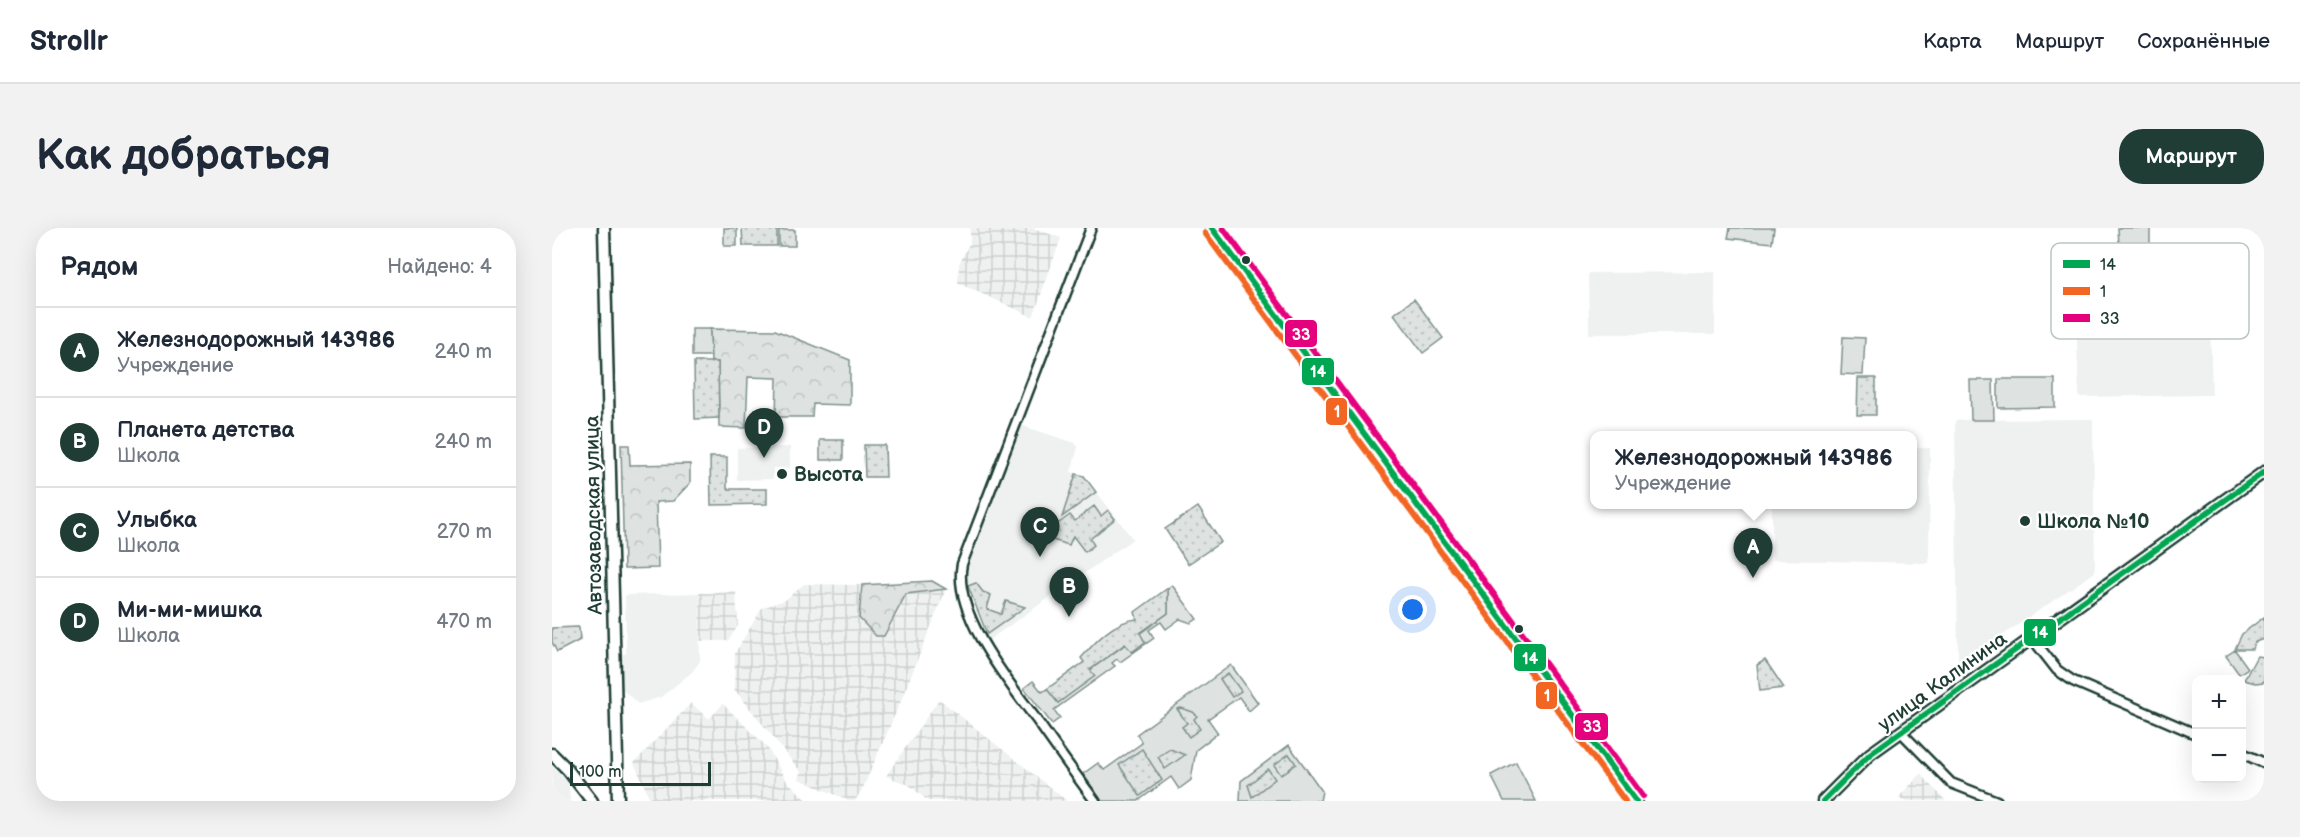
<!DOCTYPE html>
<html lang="ru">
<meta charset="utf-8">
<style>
:root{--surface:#fff;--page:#f2f2f3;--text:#1f2937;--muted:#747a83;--line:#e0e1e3;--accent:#1f3d34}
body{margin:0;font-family:"Balsamiq Sans",sans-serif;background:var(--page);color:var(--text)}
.controls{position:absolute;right:18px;bottom:18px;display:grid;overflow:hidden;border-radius:12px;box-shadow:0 6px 24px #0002}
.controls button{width:54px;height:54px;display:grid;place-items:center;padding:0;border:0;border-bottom:2px solid var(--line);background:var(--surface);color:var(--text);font:30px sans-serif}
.scale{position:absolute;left:18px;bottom:15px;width:141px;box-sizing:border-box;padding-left:6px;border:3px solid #1f3d34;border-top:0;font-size:16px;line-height:21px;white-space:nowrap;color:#1f3d34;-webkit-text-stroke:4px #fff;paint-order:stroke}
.you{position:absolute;left:861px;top:382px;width:21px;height:21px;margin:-15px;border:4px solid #fff;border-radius:50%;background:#1a73e8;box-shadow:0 0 0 9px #1a73e833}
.badge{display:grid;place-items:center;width:39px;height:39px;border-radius:50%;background:var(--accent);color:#fff;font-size:20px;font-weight:700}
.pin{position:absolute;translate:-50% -50px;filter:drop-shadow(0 2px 3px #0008)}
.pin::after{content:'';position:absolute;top:32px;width:21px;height:18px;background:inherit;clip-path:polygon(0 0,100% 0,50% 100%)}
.popup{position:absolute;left:1038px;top:203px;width:327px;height:78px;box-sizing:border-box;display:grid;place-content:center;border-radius:12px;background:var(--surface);filter:drop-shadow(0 2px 4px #0005);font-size:20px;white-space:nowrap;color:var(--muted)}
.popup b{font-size:22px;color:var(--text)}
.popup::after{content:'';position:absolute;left:50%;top:100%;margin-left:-12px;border:12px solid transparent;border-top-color:var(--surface)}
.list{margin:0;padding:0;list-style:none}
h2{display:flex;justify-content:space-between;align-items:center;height:78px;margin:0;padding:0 24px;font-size:26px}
h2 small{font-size:20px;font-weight:400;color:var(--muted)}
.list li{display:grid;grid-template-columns:39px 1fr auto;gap:18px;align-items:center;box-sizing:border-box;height:90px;padding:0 24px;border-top:2px solid var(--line)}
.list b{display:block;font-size:22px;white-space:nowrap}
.list p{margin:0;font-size:20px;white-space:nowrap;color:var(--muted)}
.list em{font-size:20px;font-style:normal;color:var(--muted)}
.map{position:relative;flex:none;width:1712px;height:573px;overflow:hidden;border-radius:24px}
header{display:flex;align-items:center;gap:36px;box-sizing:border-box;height:84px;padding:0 30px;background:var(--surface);border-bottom:2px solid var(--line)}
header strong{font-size:28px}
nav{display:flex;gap:33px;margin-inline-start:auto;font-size:21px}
.intro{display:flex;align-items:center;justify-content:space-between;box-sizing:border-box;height:144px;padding:0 36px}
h1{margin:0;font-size:42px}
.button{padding:15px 27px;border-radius:24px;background:var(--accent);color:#fff;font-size:21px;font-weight:700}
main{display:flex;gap:36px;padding:0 36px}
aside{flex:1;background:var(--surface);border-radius:24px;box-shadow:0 6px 24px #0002}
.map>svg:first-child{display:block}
.built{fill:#eef1f0}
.industrial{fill:url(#industrial-grid)}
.grass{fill:#dee3e2;stroke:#7e908b;stroke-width:1.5}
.forest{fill:url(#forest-crowns);stroke:#7e908b;stroke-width:1.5}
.park{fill:url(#park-dots);stroke:#7e908b;stroke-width:1.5}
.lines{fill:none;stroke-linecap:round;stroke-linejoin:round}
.minor-casing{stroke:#1f3d34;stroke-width:13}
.tertiary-casing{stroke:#1f3d34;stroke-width:15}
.secondary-casing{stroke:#1f3d34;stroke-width:16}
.minor{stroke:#fff;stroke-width:8}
.tertiary{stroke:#fff;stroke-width:10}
.secondary{stroke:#fff;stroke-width:12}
.bus-1-casing{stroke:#fff;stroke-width:10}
.bus-2-casing{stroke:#fff;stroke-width:10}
.bus-3-casing{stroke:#fff;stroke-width:10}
.bus-1{stroke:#00a651;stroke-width:6}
.bus-2{stroke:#f26522;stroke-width:6}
.bus-3{stroke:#e5007d;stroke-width:6}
.bus-dot{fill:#1f3d34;stroke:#fff;stroke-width:2}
.labels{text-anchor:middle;stroke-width:4.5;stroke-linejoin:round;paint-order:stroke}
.poi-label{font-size:20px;font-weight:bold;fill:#1f3d34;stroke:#fff;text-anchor:start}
.street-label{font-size:20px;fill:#1f3d34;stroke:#fff}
.key{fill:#fff;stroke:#bcc5c2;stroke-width:1.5}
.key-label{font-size:16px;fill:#1f3d34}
.line-badge{stroke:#fff;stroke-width:2}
.badge-label{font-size:16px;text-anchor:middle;font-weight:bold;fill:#fff}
</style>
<header>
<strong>Strollr</strong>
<nav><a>Карта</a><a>Маршрут</a><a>Сохранённые</a></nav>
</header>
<div class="intro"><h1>Как добраться</h1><a class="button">Маршрут</a></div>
<main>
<aside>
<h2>Рядом<small>Найдено: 4</small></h2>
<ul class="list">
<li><span class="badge">A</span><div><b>Железнодорожный 143986</b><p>Учреждение</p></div><em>240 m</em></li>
<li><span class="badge">B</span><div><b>Планета детства</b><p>Школа</p></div><em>240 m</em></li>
<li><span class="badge">C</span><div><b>Улыбка</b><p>Школа</p></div><em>270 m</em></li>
<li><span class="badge">D</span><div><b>Ми-ми-мишка</b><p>Школа</p></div><em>470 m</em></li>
</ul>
</aside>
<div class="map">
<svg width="1712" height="573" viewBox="0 0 1712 573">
<defs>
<pattern id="industrial-grid" width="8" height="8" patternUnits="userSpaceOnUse" patternTransform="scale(1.5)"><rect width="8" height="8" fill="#eef1f0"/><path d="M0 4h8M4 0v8" fill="none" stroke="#ccd0ce"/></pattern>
<pattern id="forest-crowns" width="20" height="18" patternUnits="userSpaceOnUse" patternTransform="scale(1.5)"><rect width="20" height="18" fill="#dee3e2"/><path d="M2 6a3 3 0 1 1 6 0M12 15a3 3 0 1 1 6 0" fill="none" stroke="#bec4c2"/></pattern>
<pattern id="park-dots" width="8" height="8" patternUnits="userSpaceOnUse" patternTransform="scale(1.5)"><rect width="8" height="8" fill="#dee3e2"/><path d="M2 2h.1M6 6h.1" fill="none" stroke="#bec4c2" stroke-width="1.8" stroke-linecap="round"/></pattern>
</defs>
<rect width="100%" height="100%" fill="#fff"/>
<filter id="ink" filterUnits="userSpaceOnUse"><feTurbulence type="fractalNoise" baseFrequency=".0167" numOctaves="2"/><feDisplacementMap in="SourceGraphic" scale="12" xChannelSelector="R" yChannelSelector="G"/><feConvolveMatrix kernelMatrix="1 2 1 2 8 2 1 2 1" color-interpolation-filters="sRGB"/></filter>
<g filter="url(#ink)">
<g class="built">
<polygon points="1541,42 1657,42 1660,167 1527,169 1523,59"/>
<polygon points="1163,44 1163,106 1037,106 1036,45"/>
<polygon points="1541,191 1543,344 1406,438 1403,192"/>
<polygon points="468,197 523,215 526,219 519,244 532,248 581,311 437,412 412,349"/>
<polygon points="238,219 238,240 221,240 221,251 185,252 185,220"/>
<polygon points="1360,220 1378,220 1377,335 1220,332 1220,277 1360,276"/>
<polygon points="147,365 148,433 140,444 109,469 86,476 67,458 67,426 74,426 73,367"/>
<polygon points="0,538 17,556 18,573 0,573"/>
</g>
<g class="industrial">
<polygon points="418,0 481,0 509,10 481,89 406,55 407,36 418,14"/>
<polygon points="252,356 310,357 307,390 332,408 354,366 394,361 348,475 311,560 303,573 298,573 247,551 249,544 182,461 183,425 210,380 233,372"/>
<polygon points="184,364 186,398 176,413 148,413 147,365"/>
<polygon points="387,471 515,573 376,573 357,557 334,548"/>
<polygon points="139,475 157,491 171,476 215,519 234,552 256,573 99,573 82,535"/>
<polygon points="1369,546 1394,573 1351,573 1347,569"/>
</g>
<g class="grass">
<polygon points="1178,0 1222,0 1220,15 1176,10"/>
<polygon points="1566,0 1598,0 1598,17 1567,17"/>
<polygon points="140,101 158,101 159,128 140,128"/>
<polygon points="1291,109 1313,110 1311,147 1289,146"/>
<polygon points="1446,151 1503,151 1503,179 1446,180"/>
<polygon points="1418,152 1441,152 1442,192 1419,192"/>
<polygon points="620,357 645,391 639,395 628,391 614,401 609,394 597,402 602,410 568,434 565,431 560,435 563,438 502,482 508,490 500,496 472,460 481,453 490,464 495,461 506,475 542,448 538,442 574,416 580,424 593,414 587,406 616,385 616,360"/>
<polygon points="1683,422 1696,440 1687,446 1674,428"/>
<polygon points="679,437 706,475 697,483 687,469 656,491 666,505 644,522 639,552 627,561 619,549 586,573 550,573 531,546 546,535 552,542 590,515 585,506"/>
<polygon points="737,517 770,563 768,573 688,573 689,553"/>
<polygon points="964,534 984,573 952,573 939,547"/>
</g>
<g class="forest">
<polygon points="158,101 223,102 298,132 298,177 261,176 260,189 224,189 225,150 196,149 194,200 167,199 166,134 159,134"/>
<polygon points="69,217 77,217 78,237 138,236 138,255 121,273 104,274 106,340 72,341"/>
<polygon points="380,353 394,361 354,366 332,408 324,408 307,390 310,357"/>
</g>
<g class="park">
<rect x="172" y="0" width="13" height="18"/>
<polygon points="190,0 225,0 225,18 191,18"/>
<rect x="227" y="2" width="16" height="16"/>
<polygon points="862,71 891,110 871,125 842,86"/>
<polygon points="142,134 166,134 167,190 143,191"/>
<polygon points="1306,150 1324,150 1324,187 1305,187"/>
<polygon points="291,212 291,232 268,232 268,212"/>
<polygon points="312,217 333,217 334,249 313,249"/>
<polygon points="158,229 175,229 175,261 215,261 215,276 159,277"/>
<polygon points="524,246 532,248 544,264 510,289"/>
<polygon points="542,278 549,288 556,282 563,291 538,311 542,317 533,324 521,308 517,317 497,311 503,294 507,295 518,287 523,293"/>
<polygon points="646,279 669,314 636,336 613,301"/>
<polygon points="424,355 431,364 439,367 435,381 449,386 454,373 473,379 435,406 416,358"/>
<path d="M616,360v25l-28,20 5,9 -13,10 -7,-8 -35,26 5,6 -37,27 -11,-14 37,-27 -3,-4c15,-17 33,-37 56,-39l-2,-7z"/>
<polygon points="1712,389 1712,411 1703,414 1700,421 1683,421 1690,406"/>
<polygon points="27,399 28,412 5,424 0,414 0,400"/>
<polygon points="1705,428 1712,429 1712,454 1703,455 1692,452"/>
<polygon points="1213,432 1232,460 1208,463 1205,437"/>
<polygon points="676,445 689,463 680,469 668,451"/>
<polygon points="629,480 641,484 645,488 642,491 648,501 637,509 630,499 635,495 625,481"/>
<polygon points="590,521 610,552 588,568 567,537"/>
<polygon points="618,521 633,527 613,541 606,529"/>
<polygon points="737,526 744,536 729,547 722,537"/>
<polygon points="716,541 723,551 700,569 696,557"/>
</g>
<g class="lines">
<defs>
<g id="minor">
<path d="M539,0l-129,336c-10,49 46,117 74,155 19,27 39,55 59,82"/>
<polyline points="1480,410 1505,442 1521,453 1644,506"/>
<polyline points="1349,504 1399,555 1445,573"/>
<polyline points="1690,525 1712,535"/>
</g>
<g id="tertiary">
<polyline points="52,0 66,573"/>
<polyline points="0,526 15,541 40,573"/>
<polyline points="1271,573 1318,526 1712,244"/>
</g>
<polyline id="secondary" points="660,0 1084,573"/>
</defs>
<use href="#minor" class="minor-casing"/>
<use href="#tertiary" class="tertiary-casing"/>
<use href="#secondary" class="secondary-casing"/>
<use href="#minor" class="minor"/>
<use href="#tertiary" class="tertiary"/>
<use href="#secondary" class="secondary"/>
<defs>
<g id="bus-1">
<polyline points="660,0 1084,573"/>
<polyline points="1271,573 1318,526 1712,244"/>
</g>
<polyline id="bus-2" points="653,5 1073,573"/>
<polyline id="bus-3" points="671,0 1091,568"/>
</defs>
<use href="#bus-1" class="bus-1-casing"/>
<use href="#bus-2" class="bus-2-casing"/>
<use href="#bus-3" class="bus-3-casing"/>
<use href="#bus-1" class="bus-1"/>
<use href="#bus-2" class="bus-2"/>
<use href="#bus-3" class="bus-3"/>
</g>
</g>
<g class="bus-dot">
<circle cx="694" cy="32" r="5"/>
<circle cx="230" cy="246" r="6"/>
<circle cx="1473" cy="293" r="6"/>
<circle cx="967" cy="401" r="5"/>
</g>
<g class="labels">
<g class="poi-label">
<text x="242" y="253">Высота</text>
<text x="1485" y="300">Школа №10</text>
</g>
<g class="street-label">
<text transform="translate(41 287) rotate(-91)" y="7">Автозаводская улица</text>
<text transform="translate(1390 453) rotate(-36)" y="7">улица Калинина</text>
</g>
</g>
<rect x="1499" y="15" width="198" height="96" rx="9" class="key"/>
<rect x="1511" y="32" width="27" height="8" fill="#00a651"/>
<rect x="1511" y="59" width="27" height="8" fill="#f26522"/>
<rect x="1511" y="86" width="27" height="8" fill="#e5007d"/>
<g class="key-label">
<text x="1548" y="42">14</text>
<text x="1548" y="69">1</text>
<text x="1548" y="96">33</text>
</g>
<g class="line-badge">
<rect x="732" y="91" width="34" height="29" rx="6" fill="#e5007d"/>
<rect x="749" y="129" width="34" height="29" rx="6" fill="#00a651"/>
<rect x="773" y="169" width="23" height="29" rx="6" fill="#f26522"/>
<rect x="1471" y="390" width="34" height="29" rx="6" fill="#00a651"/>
<rect x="961" y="415" width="34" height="29" rx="6" fill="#00a651"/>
<rect x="983" y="453" width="23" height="29" rx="6" fill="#f26522"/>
<rect x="1022" y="484" width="35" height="29" rx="6" fill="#e5007d"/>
</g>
<g class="badge-label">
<text x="749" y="112">33</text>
<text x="766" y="149">14</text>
<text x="785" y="189">1</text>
<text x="1488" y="410">14</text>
<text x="978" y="436">14</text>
<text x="995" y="473">1</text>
<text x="1040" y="504">33</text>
</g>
</svg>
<div class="controls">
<button>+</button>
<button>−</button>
</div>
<div class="scale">100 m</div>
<div class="you"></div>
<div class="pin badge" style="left:1201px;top:350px">A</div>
<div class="popup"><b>Железнодорожный 143986</b>Учреждение</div>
<div class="pin badge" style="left:517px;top:389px">B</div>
<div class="pin badge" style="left:488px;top:329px">C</div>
<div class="pin badge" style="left:212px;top:230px">D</div>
</div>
</main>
